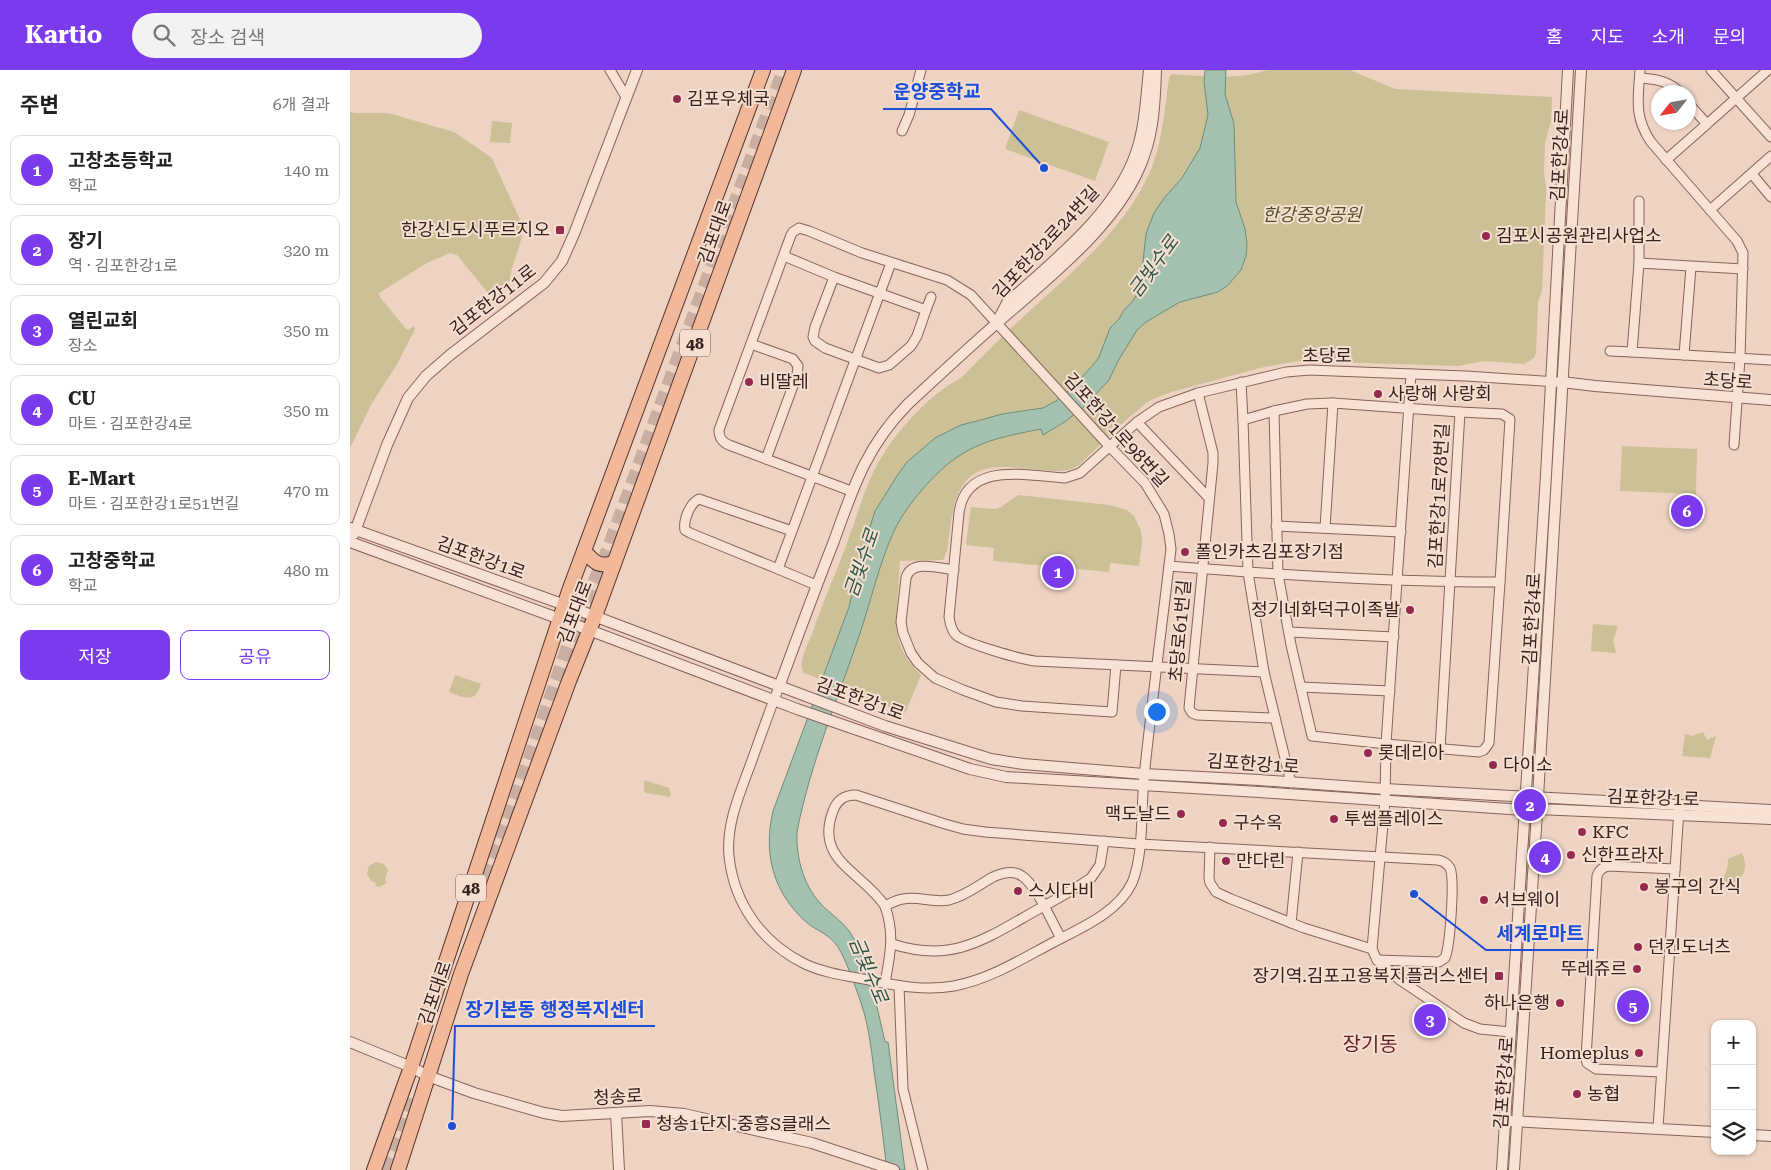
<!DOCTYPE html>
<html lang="ko">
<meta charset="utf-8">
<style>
:root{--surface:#fff;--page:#f2f2f2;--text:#222;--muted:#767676;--line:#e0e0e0;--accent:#7c3aed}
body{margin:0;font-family:"Roboto Serif","Noto Sans KR",serif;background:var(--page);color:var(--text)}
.controls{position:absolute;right:15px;bottom:15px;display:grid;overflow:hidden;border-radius:10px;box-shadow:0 1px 4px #0004}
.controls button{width:45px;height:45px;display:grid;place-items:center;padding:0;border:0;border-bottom:1px solid var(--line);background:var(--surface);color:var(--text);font:25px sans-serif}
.compass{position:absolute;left:1301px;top:15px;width:45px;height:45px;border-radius:50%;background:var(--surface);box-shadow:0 1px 4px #0004;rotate:239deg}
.you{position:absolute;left:806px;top:641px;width:18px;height:18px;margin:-12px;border:4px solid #fff;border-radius:50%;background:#1a73e8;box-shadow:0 0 0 8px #1a73e833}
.badge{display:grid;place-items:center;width:32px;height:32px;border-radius:50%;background:var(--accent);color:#fff;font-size:16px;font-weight:700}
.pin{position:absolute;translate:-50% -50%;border:2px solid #fff;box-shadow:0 1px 5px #0006}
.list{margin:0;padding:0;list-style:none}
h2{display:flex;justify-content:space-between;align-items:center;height:65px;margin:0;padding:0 20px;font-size:21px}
h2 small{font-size:16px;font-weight:400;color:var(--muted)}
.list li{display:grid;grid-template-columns:32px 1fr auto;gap:15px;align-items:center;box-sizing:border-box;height:70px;margin:0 10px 10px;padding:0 10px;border:1px solid var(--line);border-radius:10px}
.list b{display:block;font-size:19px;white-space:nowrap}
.list p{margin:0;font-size:16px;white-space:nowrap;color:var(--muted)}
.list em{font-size:16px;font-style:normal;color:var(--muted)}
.actions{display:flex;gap:10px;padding:15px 20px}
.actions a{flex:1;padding:11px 0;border:1px solid var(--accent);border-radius:10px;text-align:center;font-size:18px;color:var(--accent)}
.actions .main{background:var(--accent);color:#fff}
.icon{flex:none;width:28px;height:28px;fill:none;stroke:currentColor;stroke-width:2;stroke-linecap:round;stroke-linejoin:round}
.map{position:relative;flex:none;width:1421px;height:1100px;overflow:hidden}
header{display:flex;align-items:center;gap:30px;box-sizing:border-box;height:70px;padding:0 25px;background:var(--accent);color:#fff}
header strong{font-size:24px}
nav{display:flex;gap:28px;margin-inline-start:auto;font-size:18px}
.search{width:350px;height:45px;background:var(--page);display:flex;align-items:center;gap:12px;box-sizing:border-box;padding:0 18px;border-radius:28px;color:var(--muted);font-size:19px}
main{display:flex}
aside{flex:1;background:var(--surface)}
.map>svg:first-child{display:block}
.green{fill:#cbc096}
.water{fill:#a4c0af;stroke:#6b8e7a}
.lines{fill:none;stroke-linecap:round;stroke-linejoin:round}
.primary-tunnel{stroke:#c9afa1;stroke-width:14;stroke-dasharray:14 7;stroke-linecap:butt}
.minor-casing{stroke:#876359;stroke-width:11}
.tertiary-casing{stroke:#876359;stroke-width:12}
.primary-casing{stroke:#55332e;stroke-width:16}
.minor{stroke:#f8e2d5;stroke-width:9}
.tertiary{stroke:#f8e2d5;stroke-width:10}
.primary{stroke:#f1b99a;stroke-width:14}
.poi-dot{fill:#962a4e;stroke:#f5dfd1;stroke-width:2}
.labels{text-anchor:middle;stroke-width:4;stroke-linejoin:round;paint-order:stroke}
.shield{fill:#f5dfd1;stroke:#705a53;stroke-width:1}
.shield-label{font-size:16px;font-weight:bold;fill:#37211d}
.poi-label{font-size:18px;fill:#37211d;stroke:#f5dfd1;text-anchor:start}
.street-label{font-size:18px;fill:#37211d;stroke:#f5dfd1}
.park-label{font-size:18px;font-style:italic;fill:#535024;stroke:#f5dfd1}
.water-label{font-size:19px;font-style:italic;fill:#2d5746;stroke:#f5dfd1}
.quarter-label{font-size:20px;fill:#631d26;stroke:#f5dfd1}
.leader{fill:none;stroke:#1d4ed8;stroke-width:2}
.callout-dot{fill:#1d4ed8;stroke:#f5dfd1;stroke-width:2}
.callout-label{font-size:19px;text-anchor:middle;font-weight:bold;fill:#1d4ed8;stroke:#f5dfd1;stroke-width:4;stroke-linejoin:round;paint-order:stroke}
</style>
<header>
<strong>Kartio</strong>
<div class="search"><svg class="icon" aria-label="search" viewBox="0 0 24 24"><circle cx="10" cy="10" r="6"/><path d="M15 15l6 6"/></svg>장소 검색</div>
<nav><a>홈</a><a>지도</a><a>소개</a><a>문의</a></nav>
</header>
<main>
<aside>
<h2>주변<small>6개 결과</small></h2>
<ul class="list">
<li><span class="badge">1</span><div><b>고창초등학교</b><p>학교</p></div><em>140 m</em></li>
<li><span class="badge">2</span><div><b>장기</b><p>역 · 김포한강1로</p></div><em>320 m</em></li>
<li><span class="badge">3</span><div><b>열린교회</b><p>장소</p></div><em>350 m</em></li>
<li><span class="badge">4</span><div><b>CU</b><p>마트 · 김포한강4로</p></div><em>350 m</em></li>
<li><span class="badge">5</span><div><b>E-Mart</b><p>마트 · 김포한강1로51번길</p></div><em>470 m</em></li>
<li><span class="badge">6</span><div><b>고창중학교</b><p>학교</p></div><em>480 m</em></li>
</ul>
<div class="actions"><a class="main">저장</a><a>공유</a></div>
</aside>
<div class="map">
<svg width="1421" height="1100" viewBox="0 0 1421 1100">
<rect width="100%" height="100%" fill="#eed2c2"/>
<g class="green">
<path d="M917,0h83l45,19 157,8 -1,24 -6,22 -1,28 2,19 -4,101 -4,12 -2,50 -2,5 -10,6 -40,-3 -26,5 -159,-5 -35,6 -93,25 -22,9 -22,18 -48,46c-12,8 -22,6 -37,5 -17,-1 -37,-5 -53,-2 -38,7 -37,53 -42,83l-4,9 -43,1 -4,61c1,22 9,38 25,53l-16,38 -101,-40c-7,-9 4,-29 8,-39 10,-30 23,-59 34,-88 11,-29 19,-62 35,-88 18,-30 49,-64 80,-80 20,-20 39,-40 60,-59 49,-46 107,-90 132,-155 10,-27 12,-58 16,-86l3,-4c32,2 63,7 95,-4z"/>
<polygon points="669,40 759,72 745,111 655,79"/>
<polygon points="0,41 4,43 38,43 104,62 142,88 170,150 172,167 162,198 158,217 146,225 138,223 107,185 100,183 77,193 29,223 29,226 56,259 58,260 64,256 65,259 46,296 22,333 0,378"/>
<polygon points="142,51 162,53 160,73 140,72"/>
<polygon points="1272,376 1347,379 1346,424 1270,421"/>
<polygon points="668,425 759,435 777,440 784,446 791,461 792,472 789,496 760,493 759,502 643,491 644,478 616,475 621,437 645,439 651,437"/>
<polygon points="1243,554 1268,556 1263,571 1266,583 1241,581"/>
<path d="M105,605l26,9c-6,20 -17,14 -32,8z"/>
<polygon points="1353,662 1357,670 1366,666 1360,688 1332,686 1335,664 1342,666"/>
<polygon points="294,710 319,718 321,724 320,727 296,723 294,721"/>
<path d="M1392,783c8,17 0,31 -19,32 0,-10 6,-16 5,-26z"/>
<polygon points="26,792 34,794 38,800 35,810 37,813 29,817 25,816 26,813 21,811 17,804 19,796"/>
</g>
<path class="water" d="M855,0h21l-1,24 9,30 2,78 9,27 2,15 -1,12 -5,14 -13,15 -10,7 -38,10 -34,20 -9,8 -19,31 -9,19 -18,19 -3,5 -22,17 -23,14 -2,-6c-30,6 -60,11 -85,29 -21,14 -50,48 -61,71 -15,31 -24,72 -35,104 -22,66 -50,131 -63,199 -1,25 6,52 23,71 12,13 26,20 34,36 16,32 23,68 31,103h3l17,128h-18c-4,-33 -8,-66 -13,-99 -3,-25 -6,-50 -15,-74 -5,-14 -16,-46 -25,-55 -8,-9 -20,-13 -28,-20 -33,-30 -43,-68 -33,-111l76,-204 12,-51 14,-45 22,-35 10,-14 28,-24 26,-13 20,-5 21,-6 41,-6 13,-7 15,-12 22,-24 6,-8 11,-29 9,-9 5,-9 9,-9 7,-12 6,-55 8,-21 11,-16 17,-19 18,-30 8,-33 -4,-34z"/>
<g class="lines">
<g class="primary-tunnel">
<polyline points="132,829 220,571 258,480 434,0"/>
<polyline points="33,1100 58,1025"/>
</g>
<defs>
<g id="minor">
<polyline points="260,0 276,27"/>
<path d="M1290,0c-2,29 -6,47 11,72l86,99 6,12 -3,105 -6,87"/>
<polyline points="1361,0 1421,67"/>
<path d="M1290,8c16,1 28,3 40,14"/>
<polyline points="1357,54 1418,0"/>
<polyline points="552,61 559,45 571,0"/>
<polyline points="1316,90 1357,54 1338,33"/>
<polyline points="1402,104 1421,127"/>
<polyline points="1289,131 1289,193"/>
<polyline points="1360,140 1421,86"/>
<polyline points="434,186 484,207 465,257 463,267 465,271 475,278 529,298 539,295 561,276 567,266 576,240 484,207"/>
<polyline points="1393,199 1289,193 1282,282 1421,290"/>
<polyline points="576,240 581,227"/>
<polyline points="401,274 443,289 448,296 447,305 416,389"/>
<polyline points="1260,281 1282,282"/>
<polyline points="1334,285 1341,197"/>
<polyline points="1061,304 1036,674 1035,731 1022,879 1027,890 1050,910 1114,953 1130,959 1160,962"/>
<polyline points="891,312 893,350 924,341 957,334 983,333 1110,342 1090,679"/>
<polyline points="848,323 863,383 863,393 839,638 842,643 847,645 925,648"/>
<polyline points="1110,342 1152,344 1160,349 1150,512"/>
<polyline points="893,350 898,502 914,602 941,713"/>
<polyline points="787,352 859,428"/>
<polyline points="926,456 1051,462"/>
<polyline points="975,458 983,333"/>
<path d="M442,461l-93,-32c-9,4 -16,21 -14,31l5,3 88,36 113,-306"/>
<path d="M819,496c110,9 220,16 331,16l-11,161 -5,7 -5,2 -93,-8 -74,-8 -21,-91 -13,-71 -4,-163"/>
<polyline points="428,499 466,515"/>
<path d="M604,500c-15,-2 -43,-11 -48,8l-5,44 2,11 8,20 7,10 17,15 28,12 33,12 26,4 90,6 4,-47"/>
<polyline points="939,562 1044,567"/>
<path d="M914,602l-229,-11c-15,-2 -69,-17 -79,-26 -5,-5 -6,-12 -7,-18l10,-104c7,-53 69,-37 106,-35l15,-5 57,-51 22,-15 39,-14 88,-21 24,-2 24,1 132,5 91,6"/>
<path d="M429,617c-10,25 -19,51 -28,76 -11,30 -25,61 -22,93 5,48 33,87 76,108 19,9 43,12 64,16 28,6 57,11 85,6 37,-7 69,-28 102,-45 27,-14 62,-29 76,-58 12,-28 9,-75 12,-106 8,-76 18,-152 27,-228l-2,-15 -5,-20 -19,-31 -35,-36 -139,-152 -24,-15 -85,-27 -53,-22 -10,-3 -6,4 -2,3 -72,195c0,8 3,12 10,15l122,46"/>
<polyline points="951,617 1040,621"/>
<polyline points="860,777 859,808 860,813 866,822 881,829 954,858 1022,879"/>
<path d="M535,836c-22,-34 -71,-45 -52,-95 4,-11 11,-16 23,-16l89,29 18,5 22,3 154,12 299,16c5,1 9,3 12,8 5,12 0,78 -5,90l-6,4 -62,-2"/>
<polyline points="941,853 948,782"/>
<path d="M542,874c57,18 87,-1 136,-29 21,-12 43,-23 63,-37l9,-13 4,-24"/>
<path d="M535,913c5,-28 10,-48 0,-77 6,-3 11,-6 18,-7 15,-3 30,4 46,1 16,-4 30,-15 44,-23 9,-4 21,-7 29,-1 15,10 30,47 39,62"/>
<polyline points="549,916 553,1019 573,1100"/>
<path d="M1310,1002l-64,-3 -9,-6 -1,-5 11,-182c2,-6 5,-8 11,-10l67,3"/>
<polyline points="1308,1058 1329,739"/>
</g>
<g id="tertiary">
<path d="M648,250l9,-17c46,-42 108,-89 129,-150 9,-26 10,-55 13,-83"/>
<polyline points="1212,312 1245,316 1421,330"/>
<polyline points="0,458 215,535 535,656 641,689 673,694 794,704 909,710 1035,719 1421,740"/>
<polyline points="4,464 37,375 58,328 76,306 100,285 194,213 212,191 224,164 287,0"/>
<polyline points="0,472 210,549 447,639 620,699 656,707 909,722 1174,740 1187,739 1421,749"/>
<path d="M429,617c18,-49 36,-98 55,-146 19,-53 32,-94 73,-136 29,-27 59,-55 90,-82 50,-44 125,-101 147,-167 10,-27 11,-57 12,-86"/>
<polyline points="0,972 61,997 78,1006 124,1023 194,1043 212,1046 300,1041 334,1044 462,1073 544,1100"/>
<polyline points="266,1043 269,1100"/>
<polyline points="1161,1051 1365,1062"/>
<polyline points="1402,1065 1421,1066"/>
<polyline points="1152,1100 1196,405 1218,0"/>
<polyline points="1164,1100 1188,727 1231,0"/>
</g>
<g id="primary">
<path d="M234,481c11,12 14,16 30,12"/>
<polyline points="24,1100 61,997 219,521 413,0"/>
<polyline points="48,1100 111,904 219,611 245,546 444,0"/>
</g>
</defs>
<use href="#minor" class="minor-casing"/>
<use href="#tertiary" class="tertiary-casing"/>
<use href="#primary" class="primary-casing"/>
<use href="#minor" class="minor"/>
<use href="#tertiary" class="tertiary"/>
<use href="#primary" class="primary"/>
</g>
<g class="poi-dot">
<circle cx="327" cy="29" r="5"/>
<rect x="205" y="155" width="10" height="10" rx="2.5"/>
<circle cx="1136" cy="166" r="5"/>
<circle cx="399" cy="312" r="5"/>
<circle cx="1028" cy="324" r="5"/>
<circle cx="835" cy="482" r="5"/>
<circle cx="1060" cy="540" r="5"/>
<circle cx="1018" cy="683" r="5"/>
<circle cx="1143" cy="695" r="5"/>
<circle cx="831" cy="744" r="5"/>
<circle cx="984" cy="749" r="5"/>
<circle cx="873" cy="753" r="5"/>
<circle cx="1232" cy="762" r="5"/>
<circle cx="1221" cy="785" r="5"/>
<circle cx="876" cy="791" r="5"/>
<circle cx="1294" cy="817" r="5"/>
<circle cx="668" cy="821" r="5"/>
<circle cx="1134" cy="830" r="5"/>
<circle cx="1288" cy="877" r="5"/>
<circle cx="1287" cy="899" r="5"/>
<rect x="1144" y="901" width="10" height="10" rx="2.5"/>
<circle cx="1210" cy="933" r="5"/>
<circle cx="1289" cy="983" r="5"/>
<circle cx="1227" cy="1024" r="5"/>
<rect x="291" y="1049" width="10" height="10" rx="2.5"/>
</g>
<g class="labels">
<g class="shield">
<rect x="330" y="259.5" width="30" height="27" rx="4"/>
<rect x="106" y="804.5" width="30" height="27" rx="4"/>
</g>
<g class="shield-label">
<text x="345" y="279">48</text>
<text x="121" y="824">48</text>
</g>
<g class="poi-label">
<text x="337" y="35">김포우체국</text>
<text x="200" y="166" text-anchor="end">한강신도시푸르지오</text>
<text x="1146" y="172">김포시공원관리사업소</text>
<text x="409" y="318">비딸레</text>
<text x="1038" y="330">사랑해 사랑회</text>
<text x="845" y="488">폴인카츠김포장기점</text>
<text x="1050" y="546" text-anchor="end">정기네화덕구이족발</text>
<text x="1028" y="689">롯데리아</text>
<text x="1153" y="701">다이소</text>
<text x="821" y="750" text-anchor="end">맥도날드</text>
<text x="994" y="755">투썸플레이스</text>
<text x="883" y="759">구수옥</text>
<text x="1242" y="768">KFC</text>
<text x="1231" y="791">신한프라자</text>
<text x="886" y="797">만다린</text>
<text x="1304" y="823">봉구의 간식</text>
<text x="678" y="827">스시다비</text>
<text x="1144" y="836">서브웨이</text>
<text x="1298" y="883">던킨도너츠</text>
<text x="1277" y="905" text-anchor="end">뚜레쥬르</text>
<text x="1139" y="912" text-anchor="end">장기역.김포고용복지플러스센터</text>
<text x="1200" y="939" text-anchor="end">하나은행</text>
<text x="1279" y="989" text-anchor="end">Homeplus</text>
<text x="1237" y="1030">농협</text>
<text x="306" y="1060">청송1단지.중흥S클래스</text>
</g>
<g class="street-label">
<text transform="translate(1210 85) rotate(-87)" y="6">김포한강4로</text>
<text transform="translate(365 162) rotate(-70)" y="6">김포대로</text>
<text transform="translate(696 172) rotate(-47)" y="6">김포한강2로24번길</text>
<text transform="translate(143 230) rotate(-38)" y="6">김포한강11로</text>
<text x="977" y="292">초당로</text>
<text transform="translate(1378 311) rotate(4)" y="6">초당로</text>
<text transform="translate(766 360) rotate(48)" y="6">김포한강1로98번길</text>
<text transform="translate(1089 426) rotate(-87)" y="6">김포한강1로78번길</text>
<text transform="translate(131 488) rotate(20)" y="6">김포한강1로</text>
<text transform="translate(225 542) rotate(-69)" y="6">김포대로</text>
<text transform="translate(1182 549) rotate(-87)" y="6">김포한강4로</text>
<text transform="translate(830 561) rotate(-85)" y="6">초당로61번길</text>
<text transform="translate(510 629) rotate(20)" y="6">김포한강1로</text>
<text transform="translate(903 694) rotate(4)" y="6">김포한강1로</text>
<text transform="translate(1303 728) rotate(2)" y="6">김포한강1로</text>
<text transform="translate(85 923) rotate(-71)" y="6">김포대로</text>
<text transform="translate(1154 1013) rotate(-86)" y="6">김포한강4로</text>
<text transform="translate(268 1027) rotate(-3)" y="6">청송로</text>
</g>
<g class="park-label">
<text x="962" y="151">한강중앙공원</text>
</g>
<g class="water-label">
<text transform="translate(803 196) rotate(-54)" y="7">금빛수로</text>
<text transform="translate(511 493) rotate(-71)" y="7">금빛수로</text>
<text transform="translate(519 900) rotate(67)" y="7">금빛수로</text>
</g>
<g class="quarter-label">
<text x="1020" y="981">장기동</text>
</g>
</g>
<path class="leader" d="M694 98L641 39H533M1064 824L1136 880H1244M102 1056L105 956H305"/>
<g class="callout-dot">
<circle cx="694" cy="98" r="5"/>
<circle cx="1064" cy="824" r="5"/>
<circle cx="102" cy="1056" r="5"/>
</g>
<g class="callout-label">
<text x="587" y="28">운양중학교</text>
<text x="1190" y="870">세계로마트</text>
<text x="205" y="946">장기본동 행정복지센터</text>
</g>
</svg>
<div class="controls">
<button>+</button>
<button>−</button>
<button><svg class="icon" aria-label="layers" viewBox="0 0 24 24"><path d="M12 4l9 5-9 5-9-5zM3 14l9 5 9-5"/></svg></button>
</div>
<svg class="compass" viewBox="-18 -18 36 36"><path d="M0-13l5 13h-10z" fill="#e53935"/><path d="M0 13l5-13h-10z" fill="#767676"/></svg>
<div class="you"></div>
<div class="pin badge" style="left:708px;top:502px">1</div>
<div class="pin badge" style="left:1180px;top:735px">2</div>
<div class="pin badge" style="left:1080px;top:950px">3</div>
<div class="pin badge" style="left:1195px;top:787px">4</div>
<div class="pin badge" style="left:1283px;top:936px">5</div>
<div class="pin badge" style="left:1337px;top:441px">6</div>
</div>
</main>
